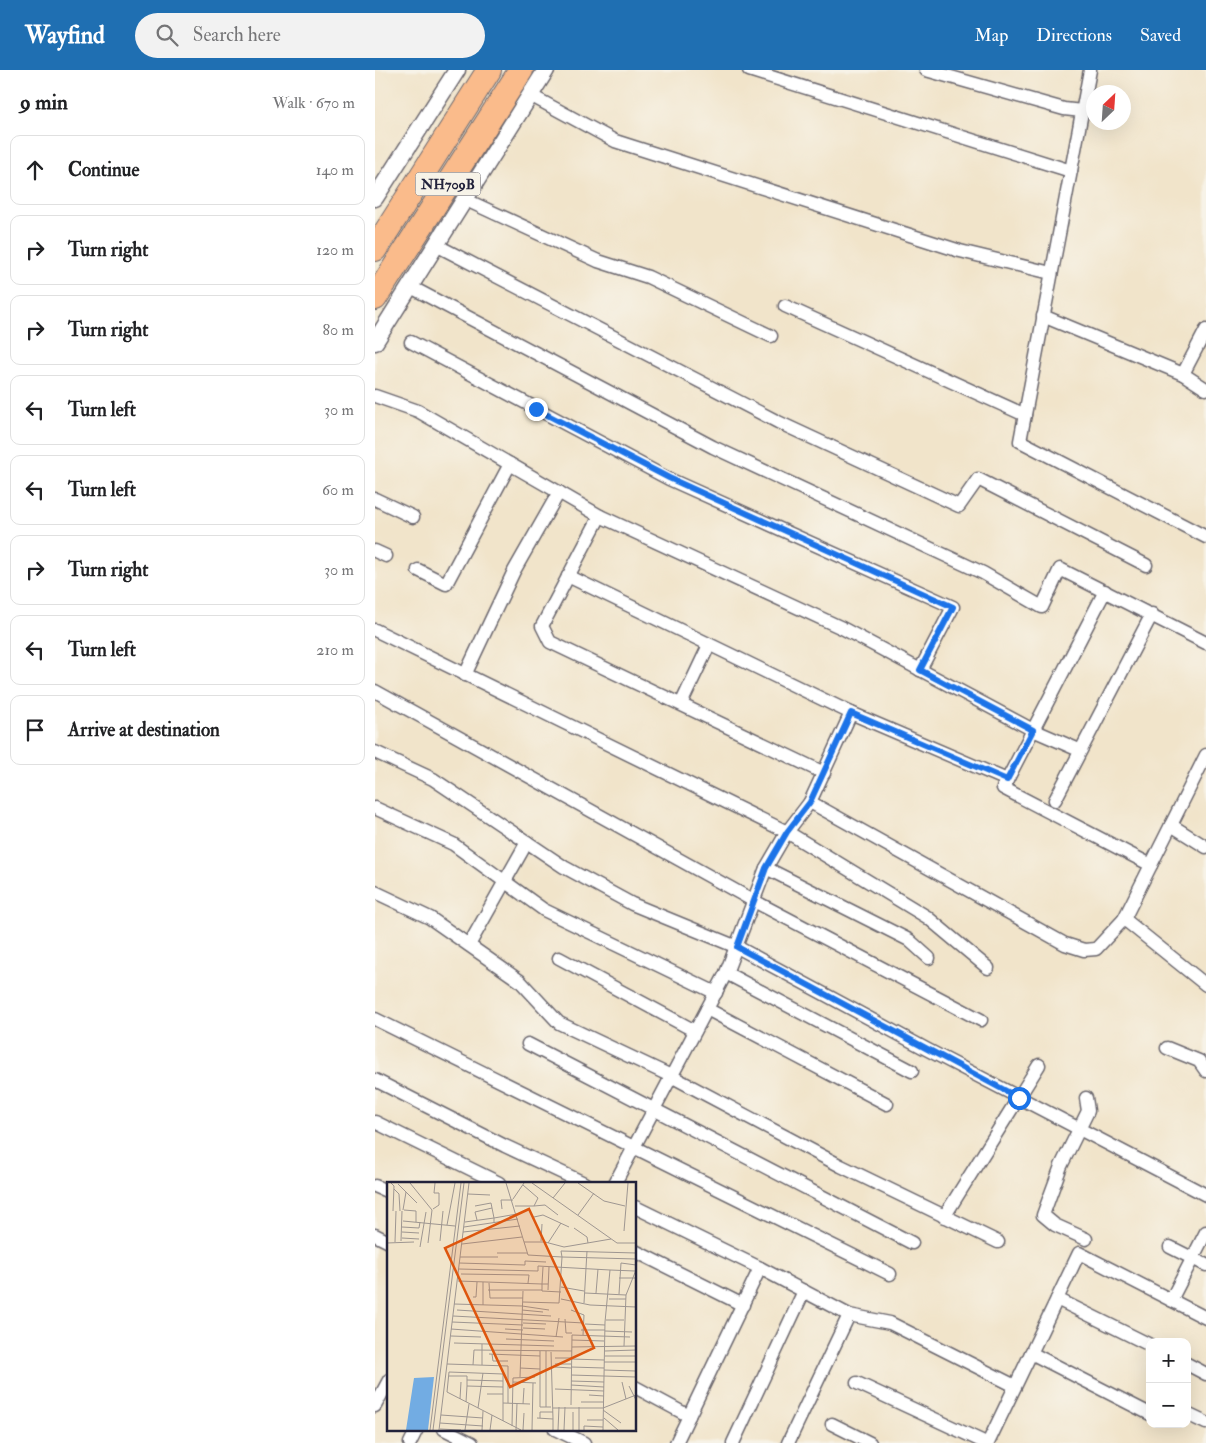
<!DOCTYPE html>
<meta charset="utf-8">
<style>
:root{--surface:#fff;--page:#f2f2f2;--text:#202124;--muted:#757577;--line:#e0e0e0;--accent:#1f6fb2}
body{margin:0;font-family:"IM FELL Double Pica",serif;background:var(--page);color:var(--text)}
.controls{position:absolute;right:15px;bottom:15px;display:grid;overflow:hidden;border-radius:10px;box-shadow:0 5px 20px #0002}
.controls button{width:45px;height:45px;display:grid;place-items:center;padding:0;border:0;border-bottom:1px solid var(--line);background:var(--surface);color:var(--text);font:25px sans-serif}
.compass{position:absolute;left:711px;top:15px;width:45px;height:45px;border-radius:50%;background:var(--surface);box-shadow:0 5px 20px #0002;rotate:25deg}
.stop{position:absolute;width:15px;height:15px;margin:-11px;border:4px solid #1a73e8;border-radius:50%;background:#fff}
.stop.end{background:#1a73e8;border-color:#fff;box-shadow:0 1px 5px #0008}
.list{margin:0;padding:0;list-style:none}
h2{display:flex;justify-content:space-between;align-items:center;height:65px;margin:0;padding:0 20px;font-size:21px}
h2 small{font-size:16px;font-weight:400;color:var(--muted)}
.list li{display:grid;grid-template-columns:32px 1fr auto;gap:15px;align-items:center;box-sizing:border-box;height:70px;margin:0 10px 10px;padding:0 10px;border:1px solid var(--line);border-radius:10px}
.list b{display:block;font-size:19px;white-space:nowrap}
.list em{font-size:16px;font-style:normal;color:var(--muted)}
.icon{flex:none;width:28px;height:28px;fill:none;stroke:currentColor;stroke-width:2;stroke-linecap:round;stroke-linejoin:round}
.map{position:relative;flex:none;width:831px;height:1373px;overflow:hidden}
header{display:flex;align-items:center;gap:30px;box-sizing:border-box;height:70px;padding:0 25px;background:var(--accent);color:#fff}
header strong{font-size:24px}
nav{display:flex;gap:28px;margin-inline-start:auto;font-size:18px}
.search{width:350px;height:45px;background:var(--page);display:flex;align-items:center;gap:12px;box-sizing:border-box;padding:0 18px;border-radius:28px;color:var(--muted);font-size:19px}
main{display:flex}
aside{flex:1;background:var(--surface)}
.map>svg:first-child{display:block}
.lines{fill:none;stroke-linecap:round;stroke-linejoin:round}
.minor-casing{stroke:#6a666d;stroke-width:15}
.tertiary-casing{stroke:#6a666d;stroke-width:19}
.motorway-casing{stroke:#6a666d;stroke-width:26}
.minor{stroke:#fff;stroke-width:12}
.tertiary{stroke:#fff;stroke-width:16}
.motorway{stroke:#fabb8b;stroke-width:24}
.route{stroke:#1a73e8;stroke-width:6}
.labels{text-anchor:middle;stroke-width:4;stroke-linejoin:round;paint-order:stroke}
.shield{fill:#f7f3e8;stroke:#62616f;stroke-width:1}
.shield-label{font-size:14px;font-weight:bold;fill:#22223b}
.inset-road{fill:none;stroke:#9e9691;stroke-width:1}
.view{fill:#de560e;fill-opacity:0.15;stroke:#de560e;stroke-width:2.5}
.inset-edge{fill:none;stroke:#22223b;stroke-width:2.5}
</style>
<header>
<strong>Wayfind</strong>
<div class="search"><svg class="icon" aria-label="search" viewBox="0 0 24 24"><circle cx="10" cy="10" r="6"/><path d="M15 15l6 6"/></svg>Search here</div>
<nav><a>Map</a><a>Directions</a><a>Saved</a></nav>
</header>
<main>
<aside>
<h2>9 min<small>Walk · 670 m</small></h2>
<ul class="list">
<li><svg class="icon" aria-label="ahead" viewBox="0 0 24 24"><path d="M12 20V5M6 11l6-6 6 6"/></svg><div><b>Continue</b></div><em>140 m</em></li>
<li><svg class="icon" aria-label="right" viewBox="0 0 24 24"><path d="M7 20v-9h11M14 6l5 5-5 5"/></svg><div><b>Turn right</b></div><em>120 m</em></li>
<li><svg class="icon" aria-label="right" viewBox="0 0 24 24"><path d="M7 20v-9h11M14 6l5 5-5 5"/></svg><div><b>Turn right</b></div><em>80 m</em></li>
<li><svg class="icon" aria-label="left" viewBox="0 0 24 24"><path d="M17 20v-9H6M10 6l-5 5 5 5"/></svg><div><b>Turn left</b></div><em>30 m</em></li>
<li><svg class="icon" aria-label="left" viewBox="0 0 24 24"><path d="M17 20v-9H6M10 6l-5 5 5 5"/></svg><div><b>Turn left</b></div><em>60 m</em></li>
<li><svg class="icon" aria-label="right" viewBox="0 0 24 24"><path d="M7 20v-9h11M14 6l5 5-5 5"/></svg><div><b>Turn right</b></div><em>30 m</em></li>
<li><svg class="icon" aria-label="left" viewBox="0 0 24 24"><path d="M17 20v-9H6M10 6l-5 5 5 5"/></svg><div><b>Turn left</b></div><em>210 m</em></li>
<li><svg class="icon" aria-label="arrive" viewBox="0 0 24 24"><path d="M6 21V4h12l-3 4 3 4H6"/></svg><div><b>Arrive at destination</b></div></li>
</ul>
</aside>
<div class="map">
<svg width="831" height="1373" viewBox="0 0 831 1373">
<rect width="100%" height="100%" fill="#f7f3e8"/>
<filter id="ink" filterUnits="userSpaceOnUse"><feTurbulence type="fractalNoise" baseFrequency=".02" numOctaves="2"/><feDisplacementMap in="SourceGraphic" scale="10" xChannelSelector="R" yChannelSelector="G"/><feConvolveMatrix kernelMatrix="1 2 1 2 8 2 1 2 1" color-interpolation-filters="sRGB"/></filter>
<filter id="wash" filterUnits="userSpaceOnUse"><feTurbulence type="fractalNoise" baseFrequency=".0096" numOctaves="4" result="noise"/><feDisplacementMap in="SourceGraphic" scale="20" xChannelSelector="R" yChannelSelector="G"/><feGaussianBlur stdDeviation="1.12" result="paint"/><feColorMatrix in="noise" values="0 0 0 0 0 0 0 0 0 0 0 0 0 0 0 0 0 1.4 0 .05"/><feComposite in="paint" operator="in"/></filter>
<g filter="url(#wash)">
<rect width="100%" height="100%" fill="#f1e4ca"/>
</g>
<g filter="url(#ink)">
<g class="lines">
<defs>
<g id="minor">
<polyline points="374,0 696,101"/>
<polyline points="551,0 689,39 707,41"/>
<polyline points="715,0 645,371 831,467"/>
<polyline points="155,25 240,71 585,181 676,203"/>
<polyline points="89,129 223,191 273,207 396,266"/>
<polyline points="61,175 403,352 584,436 603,409 771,495"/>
<polyline points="34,216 338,377 608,503 667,537 685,499 831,573"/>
<polyline points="410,236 650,345"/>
<polyline points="668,246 808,304 831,319"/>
<polyline points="36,272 294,409 578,537 545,600"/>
<polyline points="808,304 831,260"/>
<polyline points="0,326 43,341 225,446 467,558 658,660 628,718 776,795"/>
<polyline points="0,429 38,447"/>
<polyline points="225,446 167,556 175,572 449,703"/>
<polyline points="0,481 11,486"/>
<polyline points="43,500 71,514 135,394"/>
<polyline points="193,506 476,643 632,710"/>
<polyline points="0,560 412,762 552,847 613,898"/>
<polyline points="90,605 139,501 184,422"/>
<polyline points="0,621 379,831 606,950"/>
<polyline points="306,634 334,575"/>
<polyline points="704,680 658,660 730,521"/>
<polyline points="0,682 58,709 189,797 257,834 362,877 553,980 831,1125"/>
<polyline points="680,730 777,544"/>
<polyline points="435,732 690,874 709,880 721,879 749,849 831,685"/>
<polyline points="0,738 78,774 169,840 341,923"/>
<polyline points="796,755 831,777"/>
<polyline points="391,798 534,870 554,888"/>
<polyline points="0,822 55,848 145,911 184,953 296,1006 466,1096 623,1172"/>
<polyline points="749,849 831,915"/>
<polyline points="94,875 152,772"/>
<polyline points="184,888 320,961"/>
<polyline points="351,903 537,1001"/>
<polyline points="332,939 512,1034"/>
<polyline points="0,949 515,1204"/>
<polyline points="153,974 537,1173"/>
<polyline points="792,978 824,991 831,1001"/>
<polyline points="0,1010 130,1076 209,1113"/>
<polyline points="711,1028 713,1041 686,1096 668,1145 680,1155 711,1169"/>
<polyline points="0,1052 124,1113"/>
<polyline points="240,1113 351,903 391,798 412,762 435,732 476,643"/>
<polyline points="0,1116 14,1122"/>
<polyline points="260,1137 385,1198 474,1245 515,1253 640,1316"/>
<polyline points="569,1147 664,995"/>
<polyline points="0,1165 14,1172"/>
<polyline points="795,1177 831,1195"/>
<polyline points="260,1181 368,1235"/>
<polyline points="682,1229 775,1275"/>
<polyline points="796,1230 831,1162"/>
<polyline points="656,1283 775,1344"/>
<polyline points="812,1294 831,1304"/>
<polyline points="482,1313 611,1373"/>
<polyline points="260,1317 314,1346"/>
<polyline points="0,1336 14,1310"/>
<polyline points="812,1344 831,1353"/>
<polyline points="457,1354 495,1373"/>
<polyline points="69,1359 97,1373"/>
<polyline points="180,1359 209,1373"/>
<polyline points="35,1373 42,1359"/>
<polyline points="301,1373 385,1198"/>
<polyline points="358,1373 429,1221"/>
<polyline points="413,1373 474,1245"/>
<polyline points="613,1373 704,1183 831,1248"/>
</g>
<g id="tertiary">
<polyline points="0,128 82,0"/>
<polyline points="0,272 171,0"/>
</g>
<g id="motorway">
<polyline points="0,179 114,0"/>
<polyline points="0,228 146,0"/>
</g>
</defs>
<use href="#minor" class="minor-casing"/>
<use href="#tertiary" class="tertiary-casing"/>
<use href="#motorway" class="motorway-casing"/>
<use href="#minor" class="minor"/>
<use href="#tertiary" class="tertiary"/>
<use href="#motorway" class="motorway"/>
</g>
</g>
<g class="lines" filter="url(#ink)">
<polyline class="route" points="161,339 294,408 578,537 545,600 658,660 632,710 476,643 435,732 412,762 391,798 362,877 644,1028"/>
</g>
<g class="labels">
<rect class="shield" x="40.5" y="102.5" width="65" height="23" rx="4"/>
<g class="shield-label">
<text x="73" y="119">NH709B</text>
</g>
</g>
<g transform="translate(12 1112)">
<rect width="249" height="249" fill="#f1e4ca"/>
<path d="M47,195l-6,53h-22l8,-52z" fill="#72ace3"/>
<path class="inset-road" d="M4,1l3,3 -1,25M23,1l22,27 -4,33M119,1l22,72 34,2 -3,46 -36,-1M145,1l85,60h19M191,1l26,18 21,5M11,2l19,19M7,7l5,5 1,17M81,12l22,1M0,13v48M166,16l12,-15M126,17l11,-16M88,24l16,-3 3,15 23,-4M128,24h19l4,-8 -15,-13M147,24l11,-1 13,10M46,27l6,-4v-12h-5l1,-10M115,27l-1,-9h12M16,28l3,-18M17,28l12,1v11M191,33l16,-22M147,35l9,-2 26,12M90,38l-2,-8 17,-4M16,39l52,5M78,40l29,-4v5M60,43l8,-42M15,45l17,1 1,-6M77,45l54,-8M187,46l13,9 1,6M237,49l4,-48M15,50l17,1M76,50l57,-6M15,56l17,1M14,59l1,-30M53,59l3,-30M154,59l1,-17M8,60l1,-31M137,60h21l19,5 47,-8M0,61l27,-1M161,61l13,-20M75,62l60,-7M33,65l6,-35M110,71h30M249,71l-75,-2 1,6 74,2M73,75h38M72,81l66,2v-4l21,1M156,85l-1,17h6M72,87l79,2v-5l72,4 -5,52 -2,108M223,88l25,1M74,92l68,1 -1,8M232,96h17M71,99l84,3v7l19,1M102,101l1,15h33M174,105l23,4M101,108h54M161,108l1,-23M198,111l41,2M209,111l2,-24M232,112l2,-31 15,2M86,115h3l1,-15M174,117l29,6 46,2M222,117h17M197,121l3,-52M67,122l68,2 27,4M96,123v-23M70,128l94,6M135,128l21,2M184,128l13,5 -1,20M66,134l131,7M178,137l1,14h6M219,138h18M65,140l71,3M136,141l23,1M198,142l20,1M136,146l22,1M64,147l112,8M118,147l18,1M194,148h24M218,149l27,1M64,154l30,1M169,155l3,-19M119,157l48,2M185,158l32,1M67,161l100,3M237,164l2,-51 10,-25M185,165l64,-1M153,169v56h11M218,169l31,-1M164,170l2,67M102,172l51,2M105,172l1,7h15M218,174h31M168,176h16M184,177l33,1M217,180h32M60,182l61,2v37M168,182h16M86,183l1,-15 98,1M95,183v-21M168,185l16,1M184,185l33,1M133,186l20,1M217,188l32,1M184,193l65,2M62,194h18v10M133,195l3,-86M80,198l36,1M184,199l33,1M126,200l23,1M235,200l4,17M184,203l33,2M242,204l7,14M168,207l49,2M60,210l2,-20 54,2v47M60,210l74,38M100,212h16M202,213l15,1M73,217l1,-17M79,220l1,-16 36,1M194,220h23M116,221l27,1M136,222l1,-16M184,223l1,-70 58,2M159,225v-56M91,226l5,-35M166,226h50l33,-13M216,228l18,13M54,233l42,3M150,236l16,1v11M153,236v-6h13M217,236l14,12M200,238h16M53,241l43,3M125,244l1,-48 22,-1M53,247l21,1M43,248l31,-247M46,248l31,-247M52,248l30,-247M78,248l4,-26M95,248l1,-19M103,248l2,-15M129,248l1,-27M136,248l1,-17M145,248l1,-47M171,248l1,-23M177,248l1,-23M186,248v-18M192,248v-23M197,248v-4l19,1"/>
<path class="view" d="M142,27l65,139 -84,39 -65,-139z"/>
<rect width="249" height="249" class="inset-edge"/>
</g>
</svg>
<div class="controls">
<button>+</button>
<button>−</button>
</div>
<svg class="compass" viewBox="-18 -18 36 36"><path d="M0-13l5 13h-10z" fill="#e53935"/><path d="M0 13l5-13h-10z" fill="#757577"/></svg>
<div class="stop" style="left:644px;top:1028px"></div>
<div class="stop end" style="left:161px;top:339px"></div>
</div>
</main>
